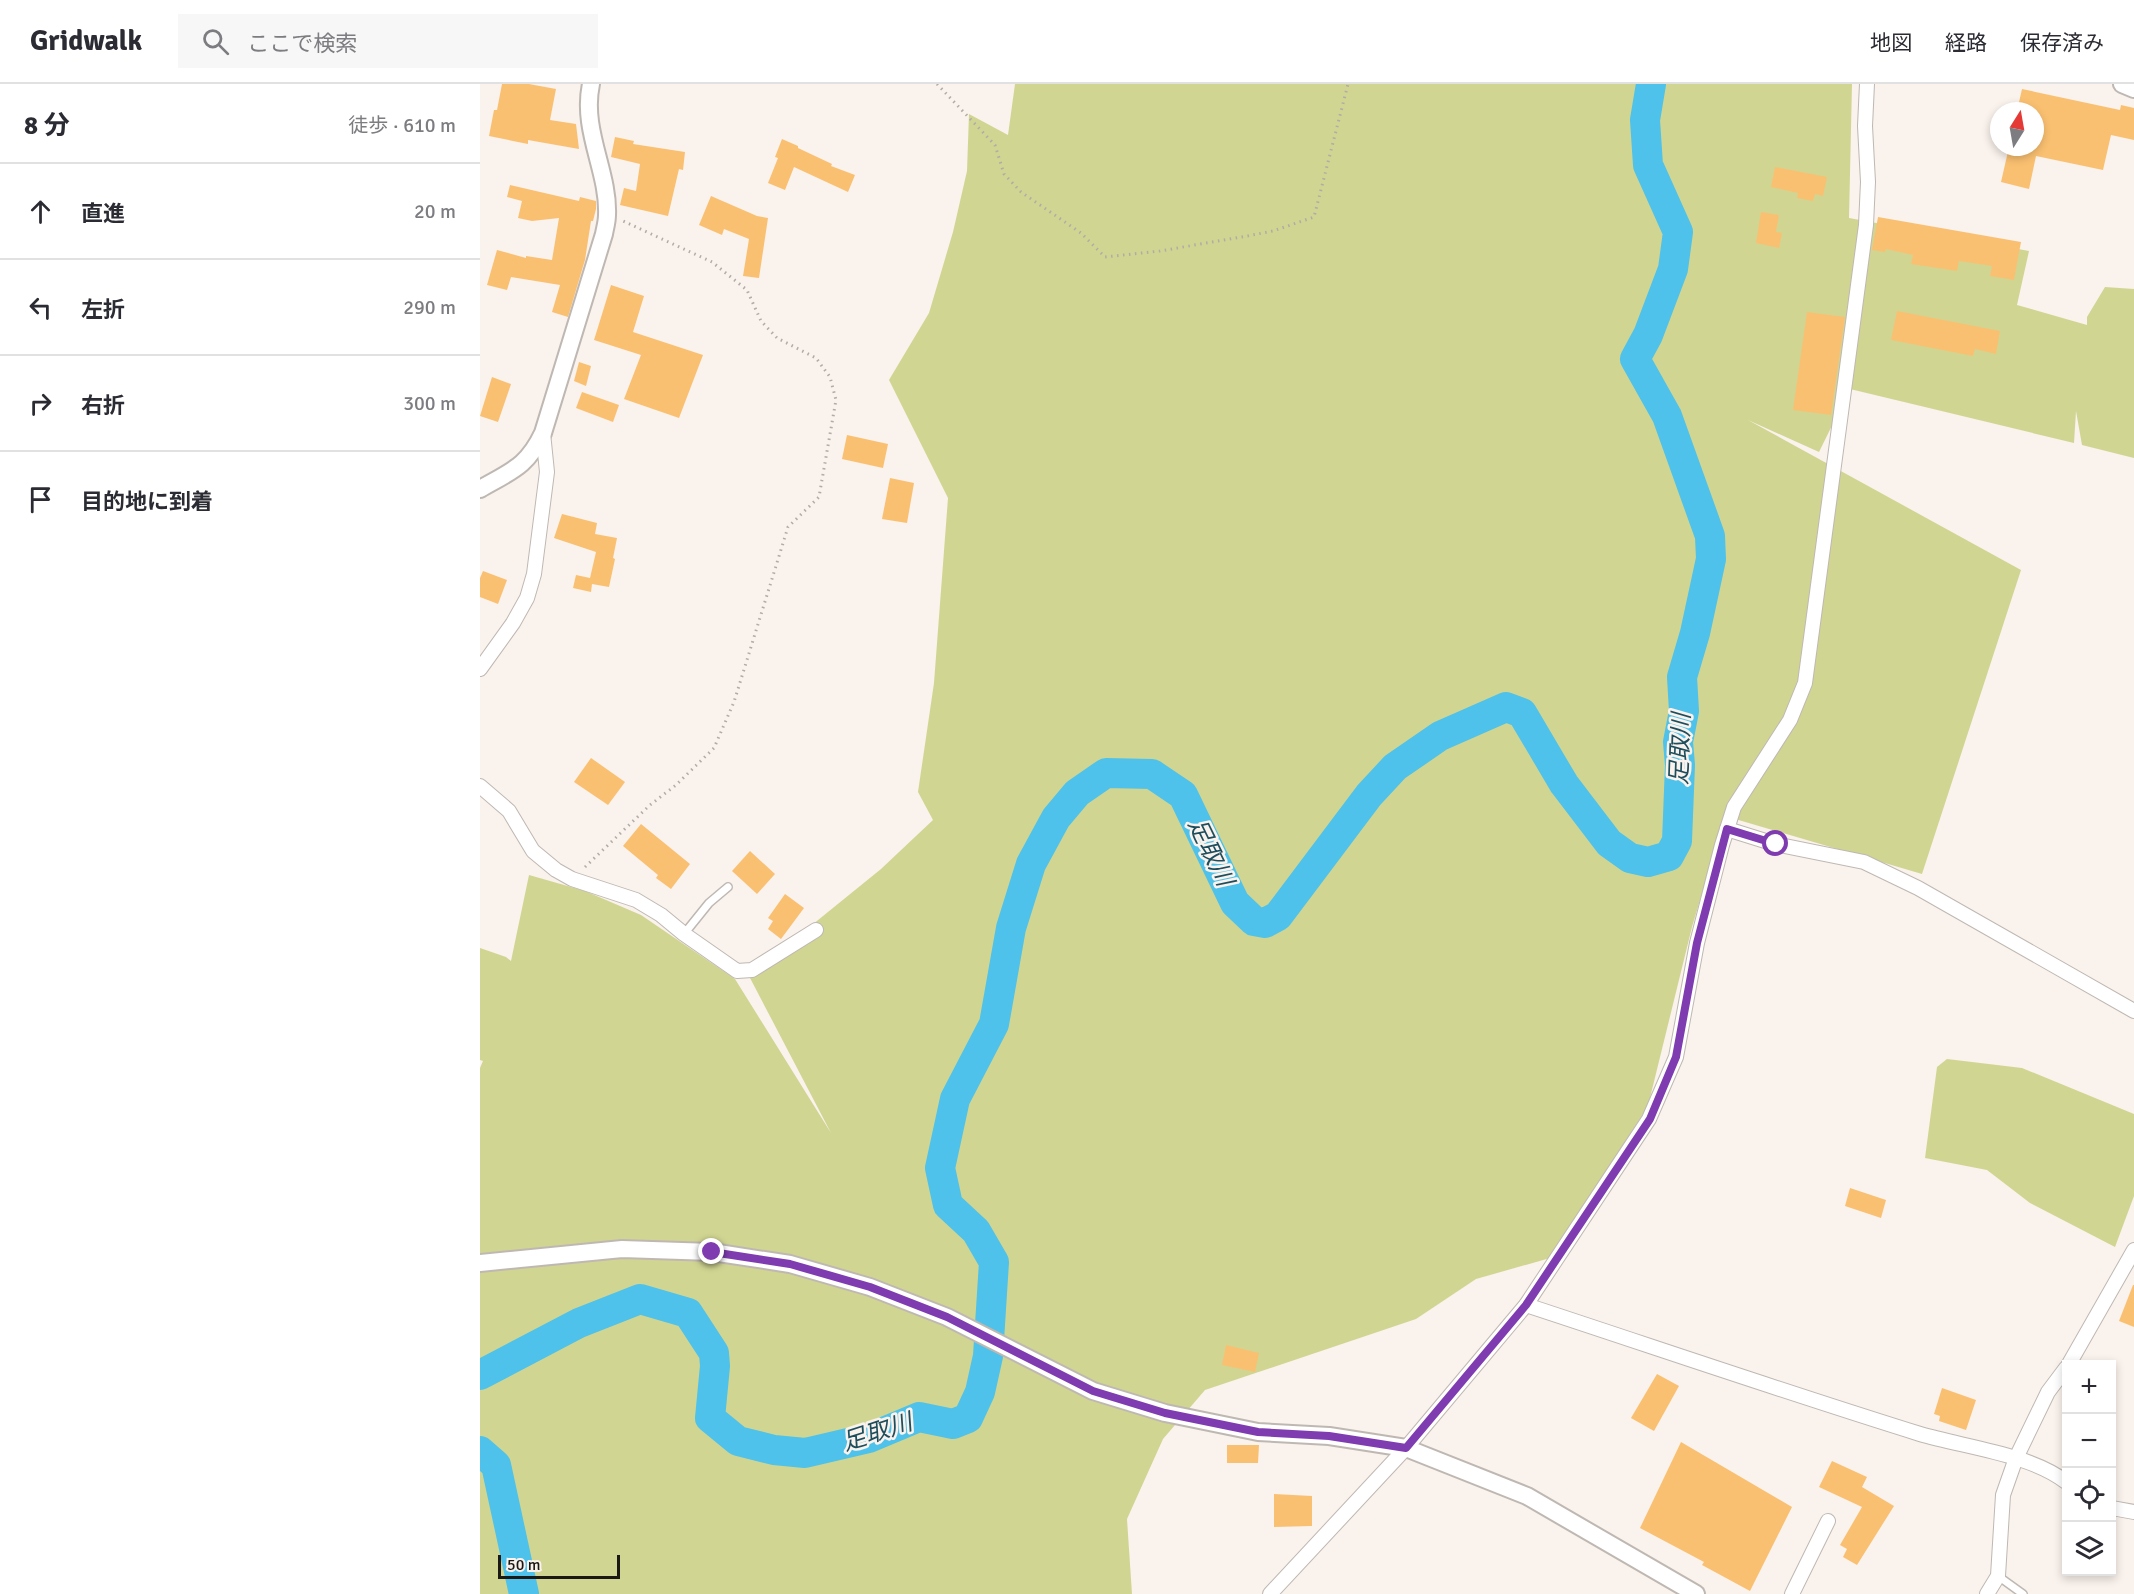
<!DOCTYPE html>
<html lang="ja">
<meta charset="utf-8">
<style>
:root{--surface:#fff;--page:#f7f7f7;--text:#2b2b33;--muted:#7c7c81;--line:#e1e1e2}
body{margin:0;font-family:Signika,"Noto Sans JP",sans-serif;background:var(--page);color:var(--text)}
.controls{position:absolute;right:18px;bottom:18px;display:grid;overflow:hidden;border-radius:0px;box-shadow:0 3px 9px #0003}
.controls button{width:54px;height:54px;display:grid;place-items:center;padding:0;border:0;border-bottom:2px solid var(--line);background:var(--surface);color:var(--text);font:30px sans-serif}
.compass{position:absolute;left:1510px;top:18px;width:54px;height:54px;border-radius:50%;background:var(--surface);box-shadow:0 3px 9px #0003;rotate:11deg}
.scale{position:absolute;left:18px;bottom:15px;width:122px;box-sizing:border-box;padding-left:6px;border:3px solid #1b1916;border-top:0;font-size:16px;line-height:21px;white-space:nowrap;color:#1b1916;-webkit-text-stroke:4px #faf2ec;paint-order:stroke}
.stop{position:absolute;width:18px;height:18px;margin:-14px;border:4px solid #7f3cb0;border-radius:50%;background:#fff}
.stop.end{background:#7f3cb0;border-color:#fff;box-shadow:0 2px 6px #0008}
.list{margin:0;padding:0;list-style:none}
h2{display:flex;justify-content:space-between;align-items:center;height:78px;margin:0;padding:0 24px;font-size:26px}
h2 small{font-size:20px;font-weight:400;color:var(--muted)}
.list li{display:grid;grid-template-columns:39px 1fr auto;gap:18px;align-items:center;box-sizing:border-box;height:96px;padding:0 24px;border-top:2px solid var(--line)}
.list b{display:block;font-size:22px;white-space:nowrap}
.list em{font-size:20px;font-style:normal;color:var(--muted)}
.icon{flex:none;width:33px;height:33px;fill:none;stroke:currentColor;stroke-width:2;stroke-linecap:round;stroke-linejoin:round}
.map{position:relative;flex:none;width:1654px;height:1510px;overflow:hidden}
header{display:flex;align-items:center;gap:36px;box-sizing:border-box;height:84px;padding:0 30px;background:var(--surface);border-bottom:2px solid var(--line)}
header strong{font-size:28px}
nav{display:flex;gap:33px;margin-inline-start:auto;font-size:21px}
.search{width:420px;height:54px;background:var(--page);display:flex;align-items:center;gap:15px;box-sizing:border-box;padding:0 21px;border-radius:0px;color:var(--muted);font-size:22px}
main{display:flex}
aside{flex:1;background:var(--surface)}
.map>svg:first-child{display:block}
.green{fill:#d1d592}
.lines{fill:none;stroke-linecap:round;stroke-linejoin:round}
.river{stroke:#4ec2ea;stroke-width:30}
.building{fill:#fac071}
.service-casing{stroke:#bfb8b2;stroke-width:10}
.minor-casing{stroke:#bfb8b2;stroke-width:16}
.tertiary-casing{stroke:#bfb8b2;stroke-width:20}
.path{stroke:#b2aca7;stroke-width:3;stroke-dasharray:1.5 4.5;stroke-linecap:butt}
.service{stroke:#fff;stroke-width:7}
.minor{stroke:#fff;stroke-width:14}
.tertiary{stroke:#fff;stroke-width:16}
.route{stroke:#7f3cb0;stroke-width:8}
.labels{text-anchor:middle;stroke-width:5;stroke-linejoin:round;paint-order:stroke}
.water-label{font-size:24px;font-style:italic;fill:#1d4e5e;stroke:#faf2ec}
</style>
<header>
<strong>Gridwalk</strong>
<div class="search"><svg class="icon" aria-label="search" viewBox="0 0 24 24"><circle cx="10" cy="10" r="6"/><path d="M15 15l6 6"/></svg>ここで検索</div>
<nav><a>地図</a><a>経路</a><a>保存済み</a></nav>
</header>
<main>
<aside>
<h2>8 分<small>徒歩 · 610 m</small></h2>
<ul class="list">
<li><svg class="icon" aria-label="ahead" viewBox="0 0 24 24"><path d="M12 20V5M6 11l6-6 6 6"/></svg><div><b>直進</b></div><em>20 m</em></li>
<li><svg class="icon" aria-label="left" viewBox="0 0 24 24"><path d="M17 20v-9H6M10 6l-5 5 5 5"/></svg><div><b>左折</b></div><em>290 m</em></li>
<li><svg class="icon" aria-label="right" viewBox="0 0 24 24"><path d="M7 20v-9h11M14 6l5 5-5 5"/></svg><div><b>右折</b></div><em>300 m</em></li>
<li><svg class="icon" aria-label="arrive" viewBox="0 0 24 24"><path d="M6 21V4h12l-3 4 3 4H6"/></svg><div><b>目的地に到着</b></div></li>
</ul>
</aside>
<div class="map">
<svg width="1654" height="1510" viewBox="0 0 1654 1510">
<rect width="100%" height="100%" fill="#faf2ec"/>
<g class="green">
<polygon points="535,0 1372,0 1369,134 1549,167 1537,221 1607,241 1607,233 1625,203 1654,205 1654,374 1602,361 1596,327 1594,359 1370,305 1339,368 1268,336 1541,486 1442,790 1245,732 1212,843 1168,1022 1070,1174 996,1195 936,1235 725,1306 683,1355 647,1435 652,1510 0,1510 0,984 3,977 0,976 0,864 26,873 31,877 49,791 105,807 161,831 255,895 351,1049 269,892 401,785 453,736 438,708 454,599 468,414 409,296 449,229 473,148 487,87 489,30 528,51"/>
<polygon points="1467,975 1542,984 1654,1030 1654,1112 1635,1163 1550,1119 1507,1086 1445,1074 1457,983"/>
</g>
<g class="lines">
<g class="river">
<polyline points="0,1291 99,1239 160,1215 208,1229 234,1269 235,1282 230,1334 258,1357 294,1366 325,1369 389,1354 439,1333 473,1340 488,1334 500,1308 508,1272 514,1178 496,1147 468,1121 460,1084 475,1015 514,940 531,844 551,780 576,734 597,709 626,689 672,690 703,711 755,819 774,837 785,839 798,832 889,711 915,683 960,652 1026,623 1042,629 1084,700 1129,759 1150,774 1168,778 1189,772 1197,757 1200,681 1198,658 1204,627 1202,593 1215,549 1231,475 1230,452 1187,332 1155,275 1168,251 1193,185 1198,148 1168,81 1165,36 1171,0"/>
<polyline points="0,1367 16,1381 44,1510"/>
</g>
</g>
<g class="building">
<polygon points="22,0 49,0 76,5 70,36 96,40 99,65 48,56 48,60 9,52 14,26 17,26"/>
<polygon points="1542,5 1640,26 1641,21 1654,24 1654,56 1631,51 1623,86 1556,72 1549,105 1521,98 1529,63 1555,63 1555,27 1537,27"/>
<polygon points="135,53 154,57 153,60 205,68 203,86 199,85 188,132 140,121 144,104 156,107 160,80 131,73"/>
<polygon points="302,55 318,62 318,64 352,80 351,82 375,91 368,108 314,83 305,106 288,99 298,74 295,73"/>
<polygon points="1295,83 1347,93 1343,112 1335,110 1333,117 1317,114 1318,109 1291,103"/>
<polygon points="30,101 99,117 100,113 116,117 116,125 113,137 111,137 105,176 88,233 72,228 80,201 31,193 27,206 7,201 17,166 46,174 46,172 72,176 79,134 52,137 38,134 42,117 27,113"/>
<polygon points="231,112 277,132 288,134 279,194 263,192 269,155 244,145 242,151 219,141"/>
<polygon points="1281,128 1299,131 1296,148 1302,149 1299,164 1276,159"/>
<polygon points="1398,133 1541,158 1534,196 1510,192 1512,182 1479,177 1477,187 1431,180 1433,171 1406,165 1405,168 1392,166"/>
<polygon points="131,201 164,212 153,248 223,271 199,334 144,315 161,271 114,256"/>
<polygon points="1417,227 1520,247 1516,270 1495,265 1493,272 1411,256"/>
<polygon points="1327,228 1365,233 1351,331 1313,326"/>
<polygon points="99,278 111,282 106,302 94,297"/>
<polygon points="12,293 31,300 18,338 0,332"/>
<polygon points="102,308 139,321 133,338 96,324"/>
<polygon points="367,351 408,360 403,384 362,375"/>
<polygon points="410,394 434,399 427,439 402,435"/>
<polygon points="82,430 117,439 115,450 137,454 133,474 135,475 129,503 112,500 111,508 93,504 96,491 110,494 116,468 74,454"/>
<polygon points="3,487 27,496 18,520 0,513 0,494"/>
<polygon points="111,674 145,698 128,721 94,698"/>
<polygon points="161,740 210,780 191,805 176,794 178,791 143,762"/>
<polygon points="270,767 295,790 277,810 252,787"/>
<polygon points="305,810 324,824 301,855 288,845 293,837 288,834"/>
<polygon points="1370,1104 1406,1116 1401,1134 1365,1122"/>
<polygon points="1653,1201 1654,1201 1654,1243 1639,1237"/>
<polygon points="746,1261 779,1269 775,1288 742,1281"/>
<polygon points="1177,1290 1199,1302 1174,1347 1151,1334"/>
<polygon points="1462,1304 1496,1316 1486,1346 1459,1337 1460,1332 1454,1330"/>
<polygon points="1201,1358 1312,1423 1270,1507 1222,1481 1224,1478 1160,1444"/>
<polygon points="747,1361 779,1361 778,1379 747,1379"/>
<polygon points="1352,1377 1387,1393 1382,1403 1414,1422 1377,1481 1363,1473 1367,1465 1360,1461 1382,1423 1339,1403"/>
<polygon points="794,1410 832,1412 832,1442 794,1443"/>
</g>
<g class="lines">
<defs>
<g id="service">
<polyline points="204,850 229,819 248,803"/>
<polyline points="1518,1492 1543,1510"/>
</g>
<g id="minor">
<polyline points="0,585 33,539 47,514 54,490 67,388 63,349"/>
<polyline points="0,702 29,727 53,767 76,786 92,795 156,816 181,831 204,850 257,887 272,886 336,846"/>
<polyline points="1247,745 1295,760 1384,778 1438,804 1654,927"/>
<path d="M1046,1221c131,43 262,88 394,129 44,13 110,20 146,48"/>
<polyline points="1589,1280 1654,1166"/>
<polyline points="1632,1424 1654,1428"/>
<polyline points="790,1510 926,1364 1046,1221 1169,1035 1196,973 1217,859 1242,761 1254,723 1310,636 1325,599 1386,141 1388,98 1385,42 1387,0"/>
<polyline points="1312,1510 1348,1437"/>
<polyline points="1507,1510 1518,1492 1523,1411 1536,1374 1568,1308 1586,1284"/>
</g>
<g id="tertiary">
<polyline points="1642,0 1654,5"/>
<path d="M0,405c31,-18 47,-22 63,-56l61,-199c1,-6 3,-12 3,-19 2,-43 -26,-85 -16,-131"/>
<polyline points="0,1179 142,1165 232,1168 310,1180 390,1203 467,1233 613,1307 685,1329 778,1348 849,1352 926,1364 1047,1412 1216,1510"/>
</g>
</defs>
<use href="#service" class="service-casing"/>
<use href="#minor" class="minor-casing"/>
<use href="#tertiary" class="tertiary-casing"/>
<g class="path">
<polyline points="457,0 515,61 524,90 541,108 601,149 625,173 680,167 767,152 793,147 834,133 868,0"/>
<polyline points="105,783 170,721 196,701 234,664 254,618 308,443 339,413 356,316 350,293 336,274 297,254 281,237 267,206 232,178 143,137"/>
</g>
<use href="#service" class="service"/>
<use href="#minor" class="minor"/>
<use href="#tertiary" class="tertiary"/>
</g>
<g class="lines">
<polyline class="route" points="232,1168 310,1180 390,1203 467,1233 613,1307 685,1329 778,1348 849,1352 926,1364 1046,1221 1170,1035 1196,973 1217,859 1247,745 1296,760"/>
</g>
<g class="labels">
<g class="water-label">
<text transform="translate(1200 665) rotate(-88)" y="8">足取川</text>
<text transform="translate(731 768) rotate(64)" y="8">足取川</text>
<text transform="translate(397 1348) rotate(-18)" y="8">足取川</text>
</g>
</g>
</svg>
<div class="controls">
<button>+</button>
<button>−</button>
<button><svg class="icon" aria-label="locate" viewBox="0 0 24 24"><circle cx="12" cy="12" r="6"/><path d="M12 2v4M12 18v4M2 12h4M18 12h4"/></svg></button>
<button><svg class="icon" aria-label="layers" viewBox="0 0 24 24"><path d="M12 4l9 5-9 5-9-5zM3 14l9 5 9-5"/></svg></button>
</div>
<svg class="compass" viewBox="-18 -18 36 36"><path d="M0-13l5 13h-10z" fill="#e53935"/><path d="M0 13l5-13h-10z" fill="#7c7c81"/></svg>
<div class="scale">50 m</div>
<div class="stop" style="left:1296px;top:760px"></div>
<div class="stop end" style="left:232px;top:1168px"></div>
</div>
</main>
